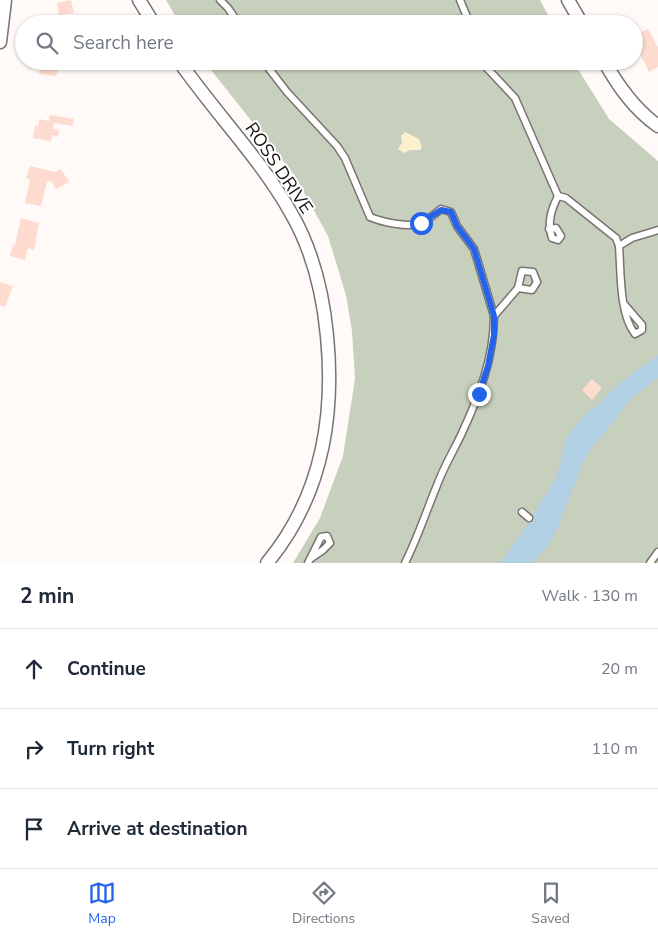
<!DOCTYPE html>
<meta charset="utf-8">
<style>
:root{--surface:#fff;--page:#f2f2f3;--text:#1f2937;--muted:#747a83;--line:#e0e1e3;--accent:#2563eb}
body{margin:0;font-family:"Nunito Sans",sans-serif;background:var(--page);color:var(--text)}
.stop{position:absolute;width:15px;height:15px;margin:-11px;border:4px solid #2563eb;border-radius:50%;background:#fff}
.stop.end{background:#2563eb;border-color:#fff;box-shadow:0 1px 5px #0008}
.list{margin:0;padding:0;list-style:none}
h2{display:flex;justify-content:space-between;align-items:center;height:65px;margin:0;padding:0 20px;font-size:21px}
h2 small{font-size:16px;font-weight:400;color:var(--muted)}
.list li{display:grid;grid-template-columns:32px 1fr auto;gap:15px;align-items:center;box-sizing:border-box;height:80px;padding:0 20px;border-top:1px solid var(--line)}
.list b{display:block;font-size:19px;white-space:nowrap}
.list em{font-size:16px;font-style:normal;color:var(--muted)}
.icon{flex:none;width:28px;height:28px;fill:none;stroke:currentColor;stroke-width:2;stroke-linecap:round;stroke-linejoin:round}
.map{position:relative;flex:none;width:658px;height:563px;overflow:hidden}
.search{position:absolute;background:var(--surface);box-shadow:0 1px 4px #0004;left:15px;right:15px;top:15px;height:55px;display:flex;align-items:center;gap:12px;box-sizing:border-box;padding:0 18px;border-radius:28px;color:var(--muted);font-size:19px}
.sheet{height:305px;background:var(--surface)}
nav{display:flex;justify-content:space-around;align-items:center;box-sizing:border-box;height:70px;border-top:1px solid var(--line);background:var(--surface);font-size:14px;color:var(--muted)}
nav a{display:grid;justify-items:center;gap:2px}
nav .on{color:var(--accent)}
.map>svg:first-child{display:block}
.green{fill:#c7cfbd}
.sand{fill:#fbf1cc}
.water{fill:#b2d0e4}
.building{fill:#fedbcf}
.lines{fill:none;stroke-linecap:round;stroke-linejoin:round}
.service-casing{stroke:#797371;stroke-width:9}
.minor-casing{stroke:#797371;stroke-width:15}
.service{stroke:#fff;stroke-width:6}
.minor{stroke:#fff;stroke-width:12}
.route{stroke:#2563eb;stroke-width:6}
.labels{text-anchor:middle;stroke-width:4;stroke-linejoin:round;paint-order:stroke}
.street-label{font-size:18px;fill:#171414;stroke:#fff}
</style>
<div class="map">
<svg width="658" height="563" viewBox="0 0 658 563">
<rect width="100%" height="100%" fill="#fff9f7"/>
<g class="green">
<polygon points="166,0 540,0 553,24 180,24"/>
<polygon points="204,61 573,61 609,119 658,161 658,563 293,563 320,518 343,456 355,379 352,331 346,295 328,236 295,176"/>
</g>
<polygon class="sand" points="405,132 419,139 422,147 420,150 410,150 404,153 398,149 402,143 401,136"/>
<polygon class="water" points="658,355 658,378 632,398 591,449 583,463 558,527 550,543 533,563 500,563 520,536 556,478 567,437 588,411 597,406 617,385"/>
<g class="building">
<polygon points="71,0 74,13 59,15 57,3"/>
<polygon points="648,29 658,48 658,67 649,72 634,42 634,36"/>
<polygon points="41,61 60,61 56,76 39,74"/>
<polygon points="50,115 74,119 73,126 54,123 53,129 59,130 58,137 52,135 51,141 33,138 35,125 38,126 39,119 49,121"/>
<polygon points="30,166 55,172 61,169 69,182 56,189 52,182 47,181 41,206 25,203 30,180 26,178"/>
<polygon points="21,218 39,223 34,250 28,248 25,260 10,256 13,245 15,245"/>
<polygon points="0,282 13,286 5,307 0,305"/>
<polygon points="592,379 602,388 592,400 582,390"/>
</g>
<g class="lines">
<defs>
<g id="service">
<polyline points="220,0 228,8 239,24"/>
<polyline points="460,0 470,24"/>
<path d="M263,61l24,31 50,54 8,12 25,59c12,5 38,11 51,6 7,-3 14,-9 20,-14l10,3 6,14 17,23 20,67 24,-28 4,-17 11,1 4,10 -5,8 -14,-2"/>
<polyline points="483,61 485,66 515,98 558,196"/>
<path d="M549,229l7,-1 5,8 -3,4 -6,-2c-5,-15 -1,-28 6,-42l8,2 50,40 3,8"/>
<path d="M624,304l18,21v5l-7,4c-16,-20 -14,-63 -16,-88l13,-8 26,-8"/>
<polyline points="522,512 529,518"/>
<polyline points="308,563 321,537 327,536 330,543 323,550 310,559"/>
<path d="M405,563c14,-28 23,-57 35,-85 6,-15 15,-30 22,-45 17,-37 32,-75 32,-117"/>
<polyline points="650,563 658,552"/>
</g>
<g id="minor">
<polyline points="139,0 154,24"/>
<polyline points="568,0 582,24"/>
<polyline points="0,42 5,0"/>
<path d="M179,61c36,52 81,97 112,152 22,38 32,80 36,123 8,81 -6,162 -60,227"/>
<path d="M604,61c14,25 30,48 54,65"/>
</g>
</defs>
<use href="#service" class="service-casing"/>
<use href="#minor" class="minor-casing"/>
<use href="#service" class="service"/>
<use href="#minor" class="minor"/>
</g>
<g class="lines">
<polyline class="route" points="421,223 441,210 451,212 457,226 474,249 494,316 494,335 488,366 479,394"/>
</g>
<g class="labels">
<g class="street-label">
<text transform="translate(279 168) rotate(56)" y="6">ROSS DRIVE</text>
</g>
</g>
</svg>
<div class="stop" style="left:421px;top:223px"></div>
<div class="stop end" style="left:479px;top:394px"></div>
<div class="search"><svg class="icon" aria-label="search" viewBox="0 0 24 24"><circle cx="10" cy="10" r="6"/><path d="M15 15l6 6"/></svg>Search here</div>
</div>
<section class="sheet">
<h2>2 min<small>Walk · 130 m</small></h2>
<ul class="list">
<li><svg class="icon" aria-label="ahead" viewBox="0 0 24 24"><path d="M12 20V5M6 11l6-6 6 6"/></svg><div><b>Continue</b></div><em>20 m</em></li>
<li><svg class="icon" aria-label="right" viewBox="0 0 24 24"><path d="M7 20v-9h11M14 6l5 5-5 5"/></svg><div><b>Turn right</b></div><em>110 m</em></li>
<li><svg class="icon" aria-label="arrive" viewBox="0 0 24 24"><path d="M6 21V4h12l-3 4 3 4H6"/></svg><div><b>Arrive at destination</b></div></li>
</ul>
</section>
<nav>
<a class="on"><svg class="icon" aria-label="map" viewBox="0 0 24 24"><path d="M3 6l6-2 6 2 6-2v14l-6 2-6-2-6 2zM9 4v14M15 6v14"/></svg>Map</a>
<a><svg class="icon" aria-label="directions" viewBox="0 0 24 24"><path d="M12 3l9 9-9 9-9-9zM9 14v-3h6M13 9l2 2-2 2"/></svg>Directions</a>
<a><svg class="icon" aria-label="saved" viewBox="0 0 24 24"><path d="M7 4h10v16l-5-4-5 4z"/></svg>Saved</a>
</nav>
